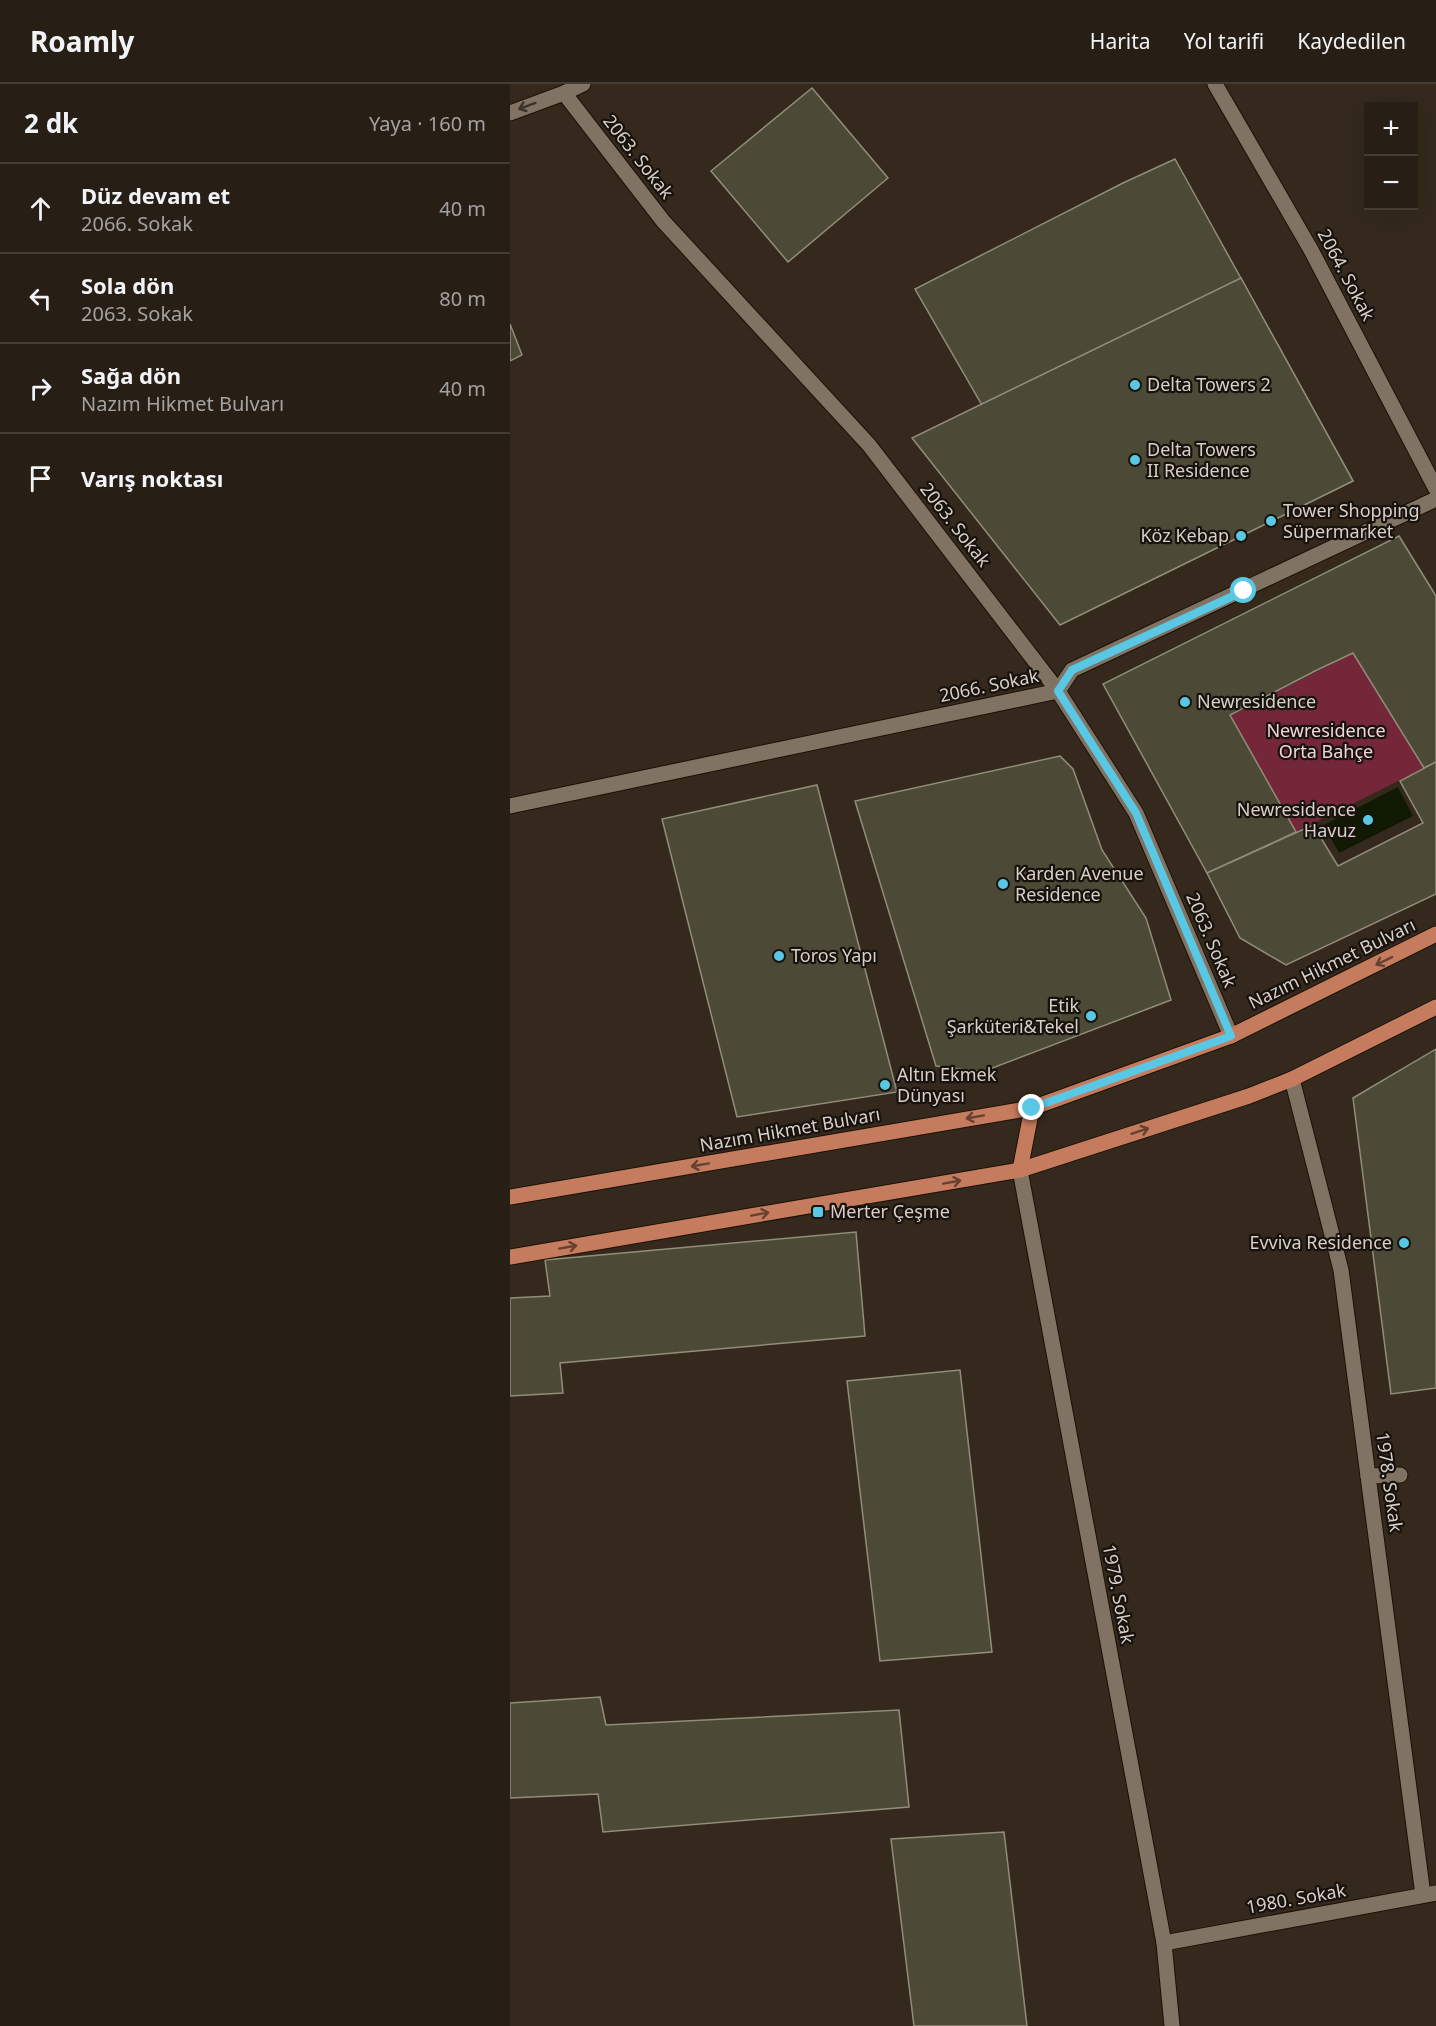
<!DOCTYPE html>
<html lang="tr">
<meta charset="utf-8">
<style>
:root{--surface:#271f15;--page:#2f271e;--text:#f1f3f6;--muted:#a4a2a0;--line:#433d34}
body{margin:0;font-family:"Noto Sans",sans-serif;background:var(--page);color:var(--text)}
.controls{position:absolute;right:18px;top:18px;display:grid;overflow:hidden;border-radius:0px;box-shadow:0 6px 24px #0002}
.controls button{width:54px;height:54px;display:grid;place-items:center;padding:0;border:0;border-bottom:2px solid var(--line);background:var(--surface);color:var(--text);font:30px sans-serif}
.stop{position:absolute;width:18px;height:18px;margin:-14px;border:4px solid #59c8e5;border-radius:50%;background:#fff}
.stop.end{background:#59c8e5;border-color:#fff;box-shadow:0 2px 6px #0008}
.list{margin:0;padding:0;list-style:none}
h2{display:flex;justify-content:space-between;align-items:center;height:78px;margin:0;padding:0 24px;font-size:26px}
h2 small{font-size:20px;font-weight:400;color:var(--muted)}
.list li{display:grid;grid-template-columns:39px 1fr auto;gap:18px;align-items:center;box-sizing:border-box;height:90px;padding:0 24px;border-top:2px solid var(--line)}
.list b{display:block;font-size:22px;white-space:nowrap}
.list p{margin:0;font-size:20px;white-space:nowrap;color:var(--muted)}
.list em{font-size:20px;font-style:normal;color:var(--muted)}
.icon{flex:none;width:33px;height:33px;fill:none;stroke:currentColor;stroke-width:2;stroke-linecap:round;stroke-linejoin:round}
.map{position:relative;flex:none;width:926px;height:1942px;overflow:hidden}
header{display:flex;align-items:center;gap:36px;box-sizing:border-box;height:84px;padding:0 30px;background:var(--surface);border-bottom:2px solid var(--line)}
header strong{font-size:28px}
nav{display:flex;gap:33px;margin-inline-start:auto;font-size:21px}
main{display:flex}
aside{flex:1;background:var(--surface)}
.map>svg:first-child{display:block}
.green{fill:#742739}
.water{fill:#101a03}
.building{fill:#4c4937;stroke:#918d7a;stroke-width:1.5}
.lines{fill:none;stroke-linecap:round;stroke-linejoin:round}
.minor-casing{stroke:#1c1105;stroke-width:17}
.major-casing{stroke:#1c1105;stroke-width:17}
.minor{stroke:#817364;stroke-width:15}
.major{stroke:#c57b5e;stroke-width:15}
.oneway{stroke:#3d342b}
.oneway2{stroke:#664131}
.route{stroke:#59c8e5;stroke-width:8}
.poi-dot{fill:#59c8e5;stroke:#18120d;stroke-width:2}
.labels{text-anchor:middle;stroke-width:4.5;stroke-linejoin:round;paint-order:stroke}
.street-label{font-size:18px;fill:#d8d0c8;stroke:#18120d}
.poi-label{font-size:18px;fill:#d8d0c8;stroke:#18120d;text-anchor:start}
.park-label{font-size:18px;fill:#efd5d8;stroke:#18120d}
</style>
<header>
<strong>Roamly</strong>
<nav><a>Harita</a><a>Yol tarifi</a><a>Kaydedilen</a></nav>
</header>
<main>
<aside>
<h2>2 dk<small>Yaya · 160 m</small></h2>
<ul class="list">
<li><svg class="icon" aria-label="ahead" viewBox="0 0 24 24"><path d="M12 20V5M6 11l6-6 6 6"/></svg><div><b>Düz devam et</b><p>2066. Sokak</p></div><em>40 m</em></li>
<li><svg class="icon" aria-label="left" viewBox="0 0 24 24"><path d="M17 20v-9H6M10 6l-5 5 5 5"/></svg><div><b>Sola dön</b><p>2063. Sokak</p></div><em>80 m</em></li>
<li><svg class="icon" aria-label="right" viewBox="0 0 24 24"><path d="M7 20v-9h11M14 6l5 5-5 5"/></svg><div><b>Sağa dön</b><p>Nazım Hikmet Bulvarı</p></div><em>40 m</em></li>
<li><svg class="icon" aria-label="arrive" viewBox="0 0 24 24"><path d="M6 21V4h12l-3 4 3 4H6"/></svg><div><b>Varış noktası</b></div></li>
</ul>
</aside>
<div class="map">
<svg width="926" height="1942" viewBox="0 0 926 1942">
<rect width="100%" height="100%" fill="#34291c"/>
<polygon class="green" points="843,569 914,684 786,748 720,632"/>
<polygon class="water" points="888,703 903,732 829,769 814,741"/>
<g class="building">
<polygon points="302,4 378,94 278,178 201,87"/>
<polygon points="665,75 843,397 588,522 405,205 613,99"/>
<polygon points="731,194 843,397 550,541 402,354"/>
<polygon points="0,240 12,271 0,277"/>
<polygon points="889,452 926,512 926,678 914,684 843,569 807,586 720,631 786,748 697,789 593,600"/>
<polygon points="550,672 563,685 592,766 636,834 661,916 472,988 426,982 345,717"/>
<polygon points="926,678 926,810 776,881 730,854 697,789 803,741 828,782 913,739 890,697"/>
<polygon points="307,701 387,1008 227,1033 152,735"/>
<polygon points="926,965 926,1304 881,1310 843,1014"/>
<polygon points="346,1148 355,1252 50,1279 53,1309 0,1312 0,1214 40,1212 35,1176"/>
<polygon points="450,1286 482,1568 370,1577 337,1297"/>
<polygon points="90,1613 96,1641 389,1626 399,1723 93,1748 88,1710 0,1714 0,1619"/>
<polygon points="494,1748 517,1942 404,1942 381,1755"/>
</g>
<g class="lines">
<defs>
<g id="minor">
<polyline points="705,0 801,166 926,405"/>
<polyline points="54,9 153,137 359,361 548,607 626,729 721,952"/>
<polyline points="0,29 54,9 73,0"/>
<polyline points="0,722 548,607 562,586 926,415"/>
<polyline points="782,995 831,1186 913,1811"/>
<polyline points="510,1086 654,1859 662,1942"/>
<polyline points="858,1392 890,1391"/>
<polyline points="654,1859 926,1809"/>
</g>
<g id="major">
<polyline points="510,1086 522,1024"/>
<polyline points="0,1113 522,1024 721,952 926,850"/>
<polyline points="0,1173 510,1086 739,1012 782,995 926,923"/>
</g>
</defs>
<use href="#minor" class="minor-casing"/>
<use href="#major" class="major-casing"/>
<use href="#minor" class="minor"/>
<use href="#major" class="major"/>
</g>
<defs><path id="oneway-shaft" d="M-6 0H5M1.5-3L5.5 0L1.5 3" fill="none" stroke-width="1.6" stroke-linecap="round" stroke-linejoin="round" transform="scale(1.5)"/></defs>
<use class="oneway" href="#oneway-shaft" transform="translate(17 22) rotate(160)"/>
<g class="oneway2">
<use href="#oneway-shaft" transform="translate(874 877) rotate(154)"/>
<use href="#oneway-shaft" transform="translate(465 1033) rotate(170)"/>
<use href="#oneway-shaft" transform="translate(630 1047) rotate(-18)"/>
<use href="#oneway-shaft" transform="translate(190 1081) rotate(170)"/>
<use href="#oneway-shaft" transform="translate(442 1098) rotate(-10)"/>
<use href="#oneway-shaft" transform="translate(250 1130) rotate(-10)"/>
<use href="#oneway-shaft" transform="translate(58 1163) rotate(-10)"/>
</g>
<g class="lines">
<polyline class="route" points="522,1024 721,952 626,729 548,607 562,586 734,507"/>
</g>
<g class="poi-dot">
<circle cx="625" cy="301" r="6"/>
<circle cx="625" cy="376" r="6"/>
<circle cx="761" cy="437" r="6"/>
<circle cx="731" cy="452" r="6"/>
<circle cx="675" cy="618" r="6"/>
<circle cx="858" cy="736" r="6"/>
<circle cx="493" cy="800" r="6"/>
<circle cx="269" cy="872" r="6"/>
<circle cx="581" cy="932" r="6"/>
<circle cx="375" cy="1001" r="6"/>
<rect x="302" y="1122" width="12" height="12" rx="3"/>
<circle cx="894" cy="1159" r="6"/>
</g>
<g class="labels">
<g class="street-label">
<text transform="translate(128 73) rotate(52)" y="6">2063. Sokak</text>
<text transform="translate(836 191) rotate(62)" y="6">2064. Sokak</text>
<text transform="translate(445 441) rotate(52)" y="6">2063. Sokak</text>
<text transform="translate(479 602) rotate(-12)" y="6">2066. Sokak</text>
<text transform="translate(701 856) rotate(67)" y="6">2063. Sokak</text>
<text transform="translate(822 880) rotate(-26)" y="6">Nazım Hikmet Bulvarı</text>
<text transform="translate(280 1046) rotate(-10)" y="6">Nazım Hikmet Bulvarı</text>
<text transform="translate(879 1398) rotate(82)" y="6">1978. Sokak</text>
<text transform="translate(608 1510) rotate(79)" y="6">1979. Sokak</text>
<text transform="translate(786 1815) rotate(-10)" y="6">1980. Sokak</text>
</g>
<g class="poi-label">
<text x="637" y="307">Delta Towers 2</text>
<text x="637" y="372">Delta Towers<tspan x="637" dy="21">II Residence</tspan></text>
<text x="773" y="433">Tower Shopping<tspan x="773" dy="21">Süpermarket</tspan></text>
<text x="719" y="458" text-anchor="end">Köz Kebap</text>
<text x="687" y="624">Newresidence</text>
<text x="846" y="732" text-anchor="end">Newresidence<tspan x="846" dy="21">Havuz</tspan></text>
<text x="505" y="796">Karden Avenue<tspan x="505" dy="21">Residence</tspan></text>
<text x="281" y="878">Toros Yapı</text>
<text x="569" y="928" text-anchor="end">Etik<tspan x="569" dy="21">Şarküteri&amp;Tekel</tspan></text>
<text x="387" y="997">Altın Ekmek<tspan x="387" dy="21">Dünyası</tspan></text>
<text x="320" y="1134">Merter Çeşme</text>
<text x="882" y="1165" text-anchor="end">Evviva Residence</text>
</g>
<g class="park-label">
<text x="816" y="653">Newresidence<tspan x="816" dy="21">Orta Bahçe</tspan></text>
</g>
</g>
</svg>
<div class="controls">
<button>+</button>
<button>−</button>
</div>
<div class="stop" style="left:734px;top:507px"></div>
<div class="stop end" style="left:522px;top:1024px"></div>
</div>
</main>
